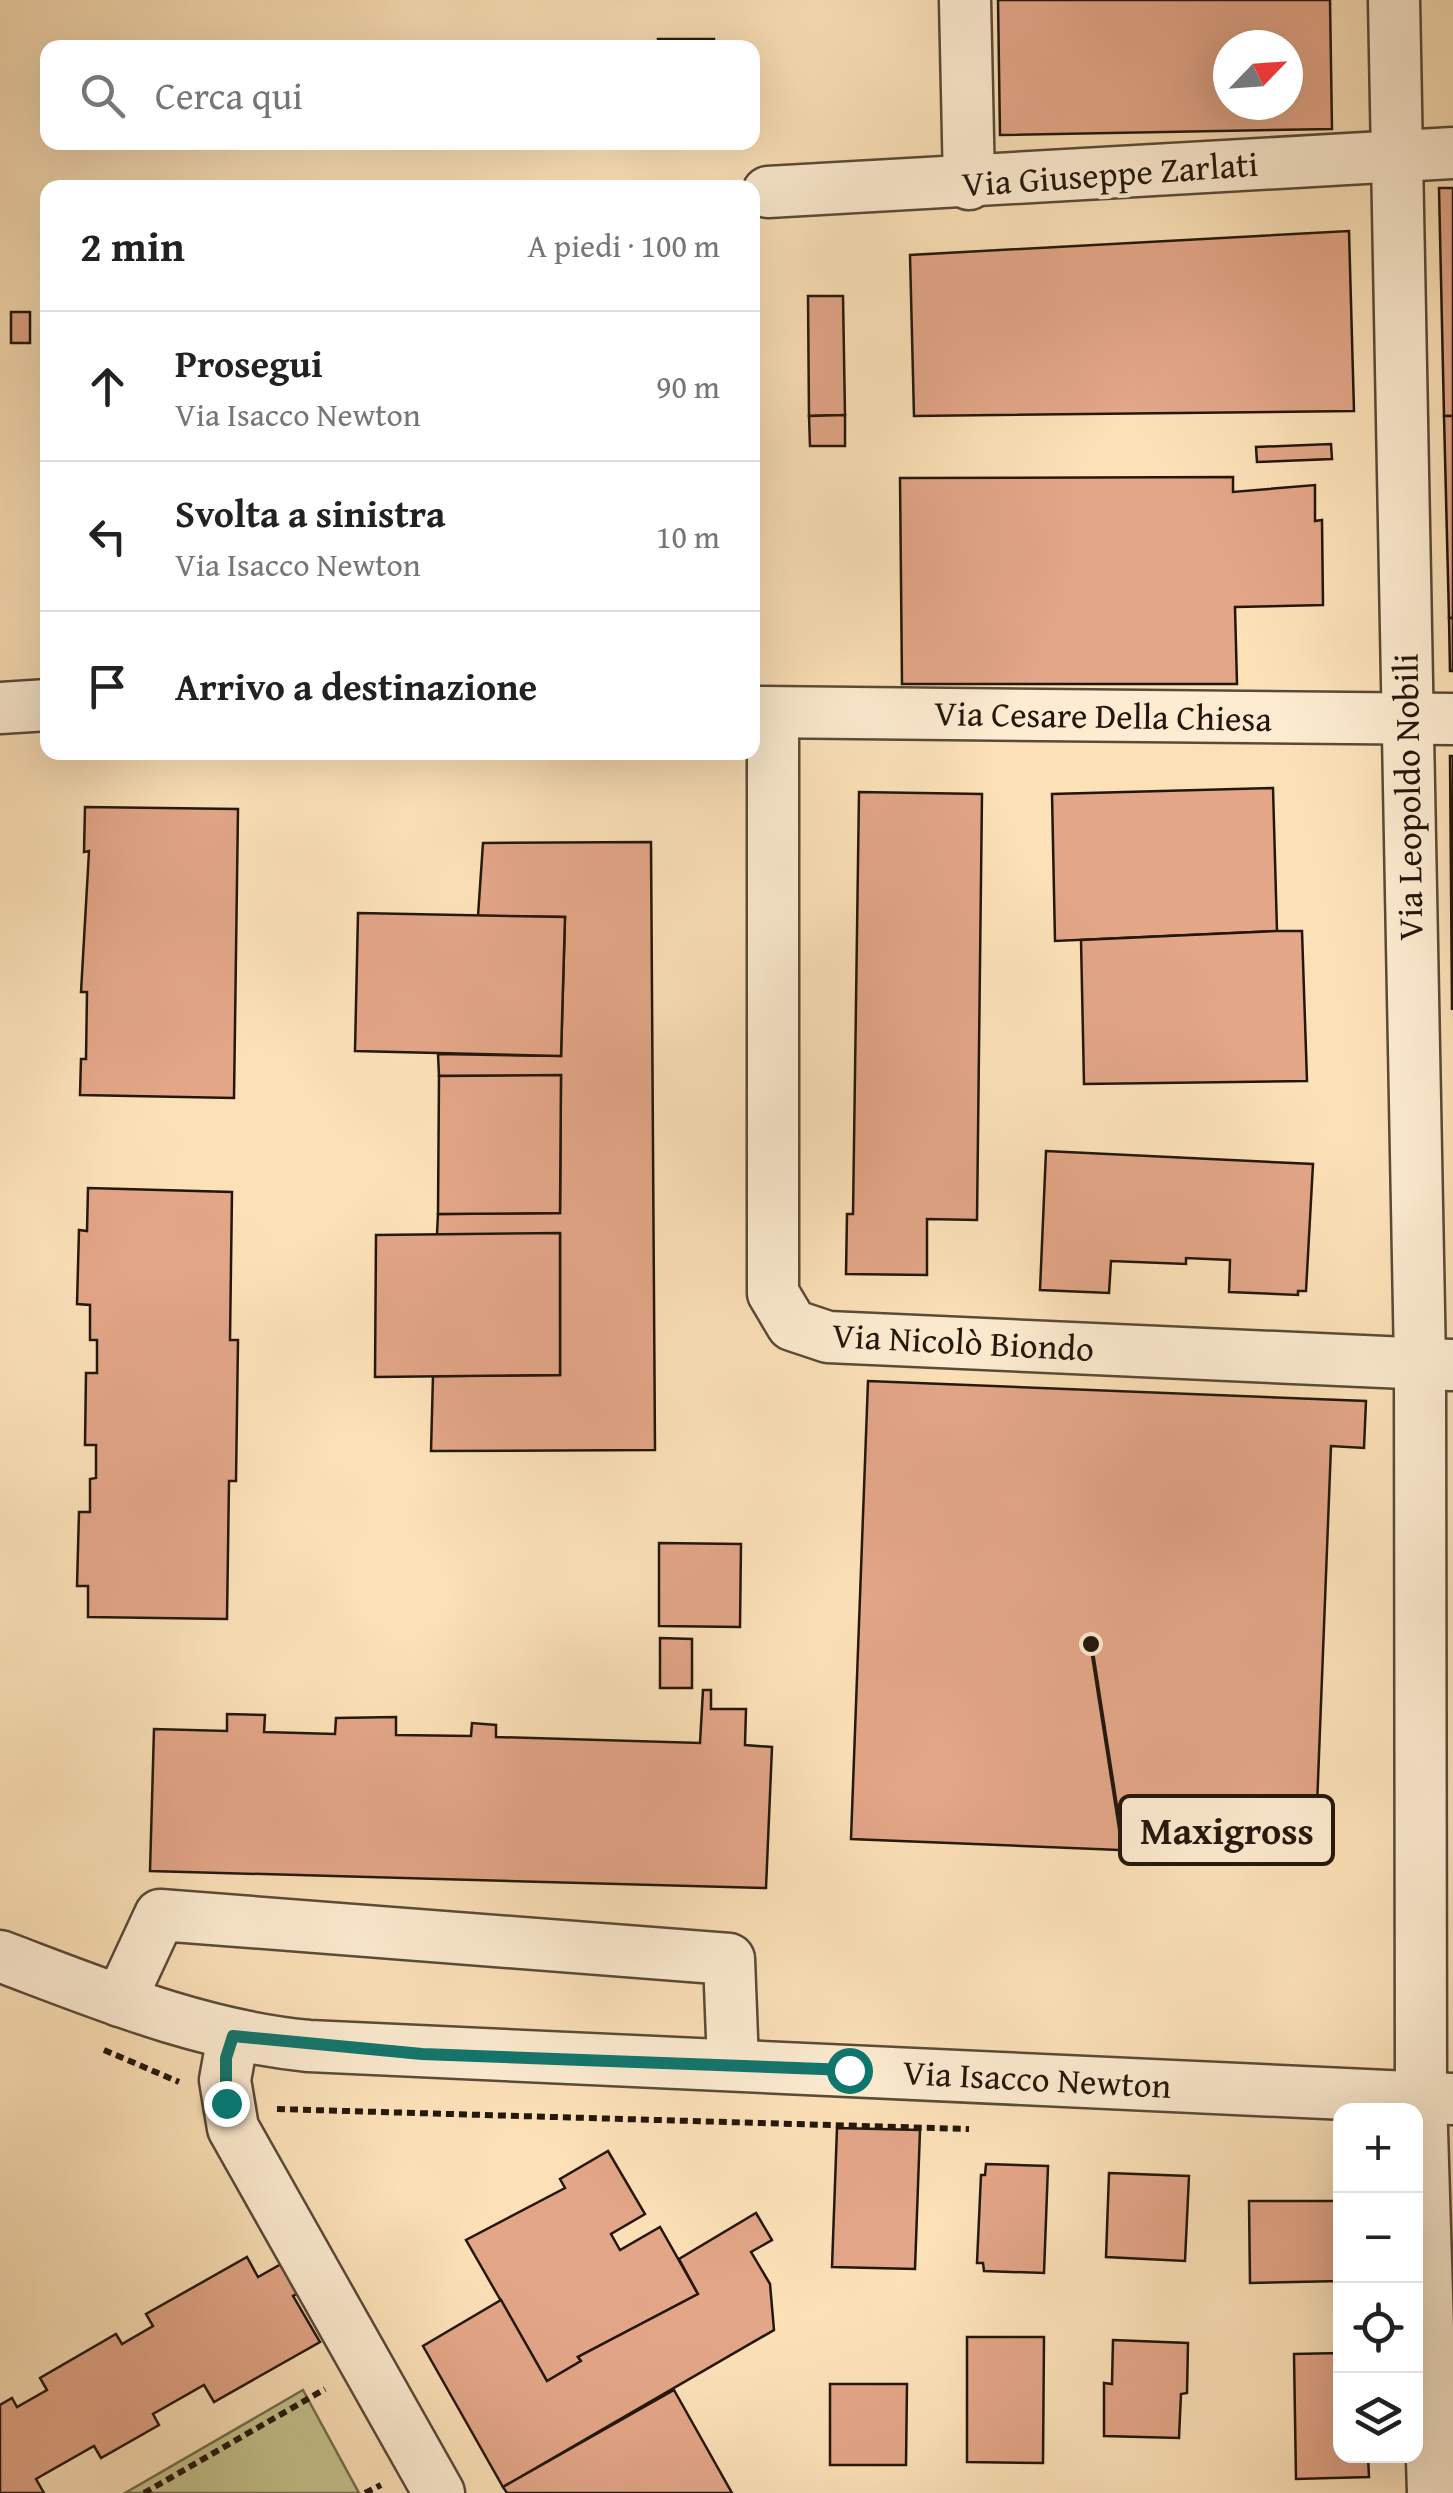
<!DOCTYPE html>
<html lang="it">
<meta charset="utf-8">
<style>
:root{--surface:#fff;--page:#f2f2f2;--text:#222;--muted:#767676;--line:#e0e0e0}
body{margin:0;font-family:"Gentium Book Plus",serif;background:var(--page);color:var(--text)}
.controls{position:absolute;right:30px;bottom:30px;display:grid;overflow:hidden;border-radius:20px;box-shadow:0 10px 40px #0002}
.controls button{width:90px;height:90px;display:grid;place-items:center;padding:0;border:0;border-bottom:2px solid var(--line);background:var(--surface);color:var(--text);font:50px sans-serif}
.compass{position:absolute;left:1213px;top:30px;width:90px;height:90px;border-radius:50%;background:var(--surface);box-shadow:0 10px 40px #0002;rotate:65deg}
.stop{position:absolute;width:30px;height:30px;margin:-22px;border:8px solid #0f766e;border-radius:50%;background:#fff}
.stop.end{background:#0f766e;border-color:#fff;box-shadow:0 2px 10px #0008}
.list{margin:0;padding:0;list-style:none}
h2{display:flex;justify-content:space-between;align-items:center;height:130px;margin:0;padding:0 40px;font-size:42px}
h2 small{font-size:32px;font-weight:400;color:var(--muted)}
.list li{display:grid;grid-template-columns:65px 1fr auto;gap:30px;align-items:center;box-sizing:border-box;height:150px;padding:0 40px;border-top:2px solid var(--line)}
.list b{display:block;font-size:38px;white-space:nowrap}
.list p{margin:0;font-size:32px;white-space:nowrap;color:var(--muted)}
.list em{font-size:32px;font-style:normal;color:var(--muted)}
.icon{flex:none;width:55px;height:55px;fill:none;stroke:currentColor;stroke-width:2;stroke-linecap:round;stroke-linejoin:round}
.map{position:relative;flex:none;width:1453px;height:2493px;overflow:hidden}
.search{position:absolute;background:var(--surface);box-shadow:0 10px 40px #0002;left:40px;top:40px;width:720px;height:110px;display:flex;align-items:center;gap:25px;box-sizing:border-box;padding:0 35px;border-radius:20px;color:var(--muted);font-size:38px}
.panel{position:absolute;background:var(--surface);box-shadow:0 10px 40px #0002;left:40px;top:180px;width:720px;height:580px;border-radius:20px}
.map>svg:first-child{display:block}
.green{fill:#c3c28c;stroke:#736c4c;stroke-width:2.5}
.building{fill:#e3a688;stroke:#23170d;stroke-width:2.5;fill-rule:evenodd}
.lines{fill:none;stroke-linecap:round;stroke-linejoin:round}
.minor-casing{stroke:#594a38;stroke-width:55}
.path{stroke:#23170d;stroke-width:6;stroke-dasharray:8 5;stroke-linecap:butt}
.minor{stroke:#fdecd1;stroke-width:50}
.route{stroke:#0f766e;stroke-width:12}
.labels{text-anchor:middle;stroke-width:9;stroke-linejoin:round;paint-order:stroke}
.street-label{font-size:35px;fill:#23170d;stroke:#fdecd1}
.leader{fill:none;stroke:#23170d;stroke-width:4}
.callout-dot{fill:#23170d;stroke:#fdecd1;stroke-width:4}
.callout{fill:#fdecd1;stroke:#23170d;stroke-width:4}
.callout-label{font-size:38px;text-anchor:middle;font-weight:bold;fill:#23170d}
</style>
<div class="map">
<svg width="1453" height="2493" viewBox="0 0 1453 2493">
<rect width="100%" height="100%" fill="#fce1b8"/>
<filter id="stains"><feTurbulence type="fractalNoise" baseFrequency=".002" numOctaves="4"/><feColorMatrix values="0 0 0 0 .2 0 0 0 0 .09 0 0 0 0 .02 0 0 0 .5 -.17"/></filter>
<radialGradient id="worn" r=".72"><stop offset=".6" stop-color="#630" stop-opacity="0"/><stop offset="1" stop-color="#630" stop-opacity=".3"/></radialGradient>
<polygon class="green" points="303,2390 359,2493 125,2493"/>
<g class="building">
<path d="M998,0h332l2,129 -332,6zM1228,45h60v60h-60z"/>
<rect x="658" y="39" width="56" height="9"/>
<polygon points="1439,188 1453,188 1453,416 1444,416"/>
<polygon points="1349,231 1354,411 914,416 910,255"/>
<polygon points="808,296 843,296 845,415 809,416"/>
<rect x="11" y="312" width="19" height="31"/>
<polygon points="845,415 845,446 810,446 809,416"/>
<polygon points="1444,416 1453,416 1453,618 1449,618"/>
<polygon points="1331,444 1332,459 1257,462 1256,447"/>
<polygon points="1233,477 1233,492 1315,485 1315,521 1322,520 1323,605 1235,607 1237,684 902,684 900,478"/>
<polygon points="1449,618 1453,618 1453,671 1450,671"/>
<polygon points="1450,756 1453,756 1452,1010"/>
<polygon points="1273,788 1277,931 1055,941 1052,794"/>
<polygon points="859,792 982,794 977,1220 927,1219 927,1275 846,1274 847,1214 853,1214"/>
<polygon points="85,807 238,809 234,1098 80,1095 81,1059 86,1059 87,992 81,992 89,851 84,852"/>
<polygon points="651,842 655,1450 431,1451 433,1376 560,1375 560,1235 437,1234 438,1214 560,1213 561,1076 439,1076 438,1054 561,1056 565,917 478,916 483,843"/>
<polygon points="358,913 565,917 561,1056 355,1051"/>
<polygon points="1277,931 1302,931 1307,1081 1084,1084 1081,940"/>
<polygon points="561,1075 560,1213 438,1214 439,1076"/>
<polygon points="1046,1151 1313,1164 1306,1291 1298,1291 1298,1295 1229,1292 1230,1260 1186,1258 1186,1264 1111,1261 1109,1293 1040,1290"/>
<polygon points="88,1188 232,1192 230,1340 238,1340 236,1481 229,1481 227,1619 88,1617 88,1586 77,1586 79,1512 90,1512 90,1479 96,1478 96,1445 85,1445 86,1373 97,1373 97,1340 90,1340 90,1305 77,1304 79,1230 87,1231"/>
<polygon points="560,1233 560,1375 375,1377 376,1235"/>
<polygon points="868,1381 1366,1401 1364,1448 1331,1446 1315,1858 851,1839"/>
<polygon points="659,1543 741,1544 740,1627 659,1626"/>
<polygon points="660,1638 692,1639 692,1688 660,1688"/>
<polygon points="703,1690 711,1690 711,1709 746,1709 745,1745 772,1747 766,1888 150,1871 154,1729 227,1731 227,1714 265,1715 264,1732 335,1734 336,1718 396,1717 396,1735 471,1736 472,1723 496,1725 496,1737 700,1743"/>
<polygon points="837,2128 920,2130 915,2269 832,2267"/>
<polygon points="608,2151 645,2214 611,2234 620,2250 660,2227 698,2294 578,2357 581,2361 547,2381 466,2240 565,2188 560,2179"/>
<polygon points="986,2164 1048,2166 1044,2273 984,2271 983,2263 977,2263 981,2175 985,2175"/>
<polygon points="1109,2173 1189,2176 1185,2261 1106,2257"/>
<polygon points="1249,2201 1340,2201 1340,2281 1250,2283"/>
<polygon points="756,2213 772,2240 751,2252 770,2284 774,2330 503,2487 423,2346 501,2300 547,2381 581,2361 578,2357 698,2294 679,2259"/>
<polygon points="247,2257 258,2277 283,2263 300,2292 293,2296 320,2342 214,2402 204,2385 153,2414 159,2425 101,2458 94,2446 36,2479 44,2493 0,2493 0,2405 12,2398 17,2407 47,2390 40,2378 116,2334 122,2344 153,2326 146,2314"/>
<polygon points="967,2337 1044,2337 1043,2463 967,2462"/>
<polygon points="1113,2340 1188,2343 1187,2393 1181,2394 1179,2438 1104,2436 1104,2383 1112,2384"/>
<polygon points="1340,2353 1340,2456 1368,2456 1369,2477 1296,2479 1294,2354"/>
<polygon points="830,2384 907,2384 906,2465 830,2465"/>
<polygon points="674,2390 732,2493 507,2493 503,2487"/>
</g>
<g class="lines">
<defs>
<g id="minor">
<polyline points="965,0 969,184"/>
<polyline points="1394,0 1420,1363 1421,2097 1433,2493"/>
<polyline points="768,192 1453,153"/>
<polyline points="0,708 48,705"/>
<polyline points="752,712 1453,719"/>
<polyline points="773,713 773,1293 792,1325 828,1337 1451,1365"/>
<path d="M0,1956c101,38 201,80 309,90l1144,53"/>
<polyline points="120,2001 160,1915 729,1959 733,2064"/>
<polyline points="233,2036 225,2080 233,2128 439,2493"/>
</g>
</defs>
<use href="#minor" class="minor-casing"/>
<g class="path">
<polyline points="104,2050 179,2082"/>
<polyline points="277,2109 969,2129"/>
<polyline points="144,2493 325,2389"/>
<polyline points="365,2493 381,2485"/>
</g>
<use href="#minor" class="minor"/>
</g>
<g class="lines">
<polyline class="route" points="226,2103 226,2058 233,2036 422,2054 849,2070"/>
</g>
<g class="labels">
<g class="street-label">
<text transform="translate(1110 174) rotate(-4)" y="12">Via Giuseppe Zarlati</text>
<text transform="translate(1103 716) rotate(1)" y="12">Via Cesare Della Chiesa</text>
<text transform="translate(1408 797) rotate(-91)" y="12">Via Leopoldo Nobili</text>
<text transform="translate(963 1342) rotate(3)" y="12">Via Nicolò Biondo</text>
<text transform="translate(1037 2079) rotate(3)" y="12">Via Isacco Newton</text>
</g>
</g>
<path class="leader" d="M1091 1644L1120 1830"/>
<circle class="callout-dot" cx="1091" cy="1644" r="10"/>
<rect class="callout" x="1120" y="1796" width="213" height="68" rx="10"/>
<g class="callout-label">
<text x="1227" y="1844">Maxigross</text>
</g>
<rect width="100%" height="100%" filter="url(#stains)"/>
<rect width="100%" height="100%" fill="url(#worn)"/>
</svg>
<div class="controls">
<button>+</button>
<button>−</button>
<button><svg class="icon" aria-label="locate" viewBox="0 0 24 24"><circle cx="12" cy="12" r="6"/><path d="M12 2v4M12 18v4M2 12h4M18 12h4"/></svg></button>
<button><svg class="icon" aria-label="layers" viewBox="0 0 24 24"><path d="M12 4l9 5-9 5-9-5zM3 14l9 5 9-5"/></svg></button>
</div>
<svg class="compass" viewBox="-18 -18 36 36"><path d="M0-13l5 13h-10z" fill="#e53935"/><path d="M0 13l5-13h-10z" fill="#767676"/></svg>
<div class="stop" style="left:849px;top:2070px"></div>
<div class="stop end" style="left:226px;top:2103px"></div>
<div class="search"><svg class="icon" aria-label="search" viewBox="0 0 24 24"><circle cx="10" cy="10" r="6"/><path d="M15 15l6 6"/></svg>Cerca qui</div>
<section class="panel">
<h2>2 min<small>A piedi · 100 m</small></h2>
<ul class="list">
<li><svg class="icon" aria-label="ahead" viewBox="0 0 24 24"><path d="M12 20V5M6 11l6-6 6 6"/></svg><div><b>Prosegui</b><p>Via Isacco Newton</p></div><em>90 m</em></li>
<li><svg class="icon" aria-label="left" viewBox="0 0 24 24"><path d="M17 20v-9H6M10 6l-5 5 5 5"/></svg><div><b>Svolta a sinistra</b><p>Via Isacco Newton</p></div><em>10 m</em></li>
<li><svg class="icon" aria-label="arrive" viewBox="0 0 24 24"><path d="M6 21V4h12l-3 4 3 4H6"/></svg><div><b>Arrivo a destinazione</b></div></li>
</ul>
</section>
</div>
